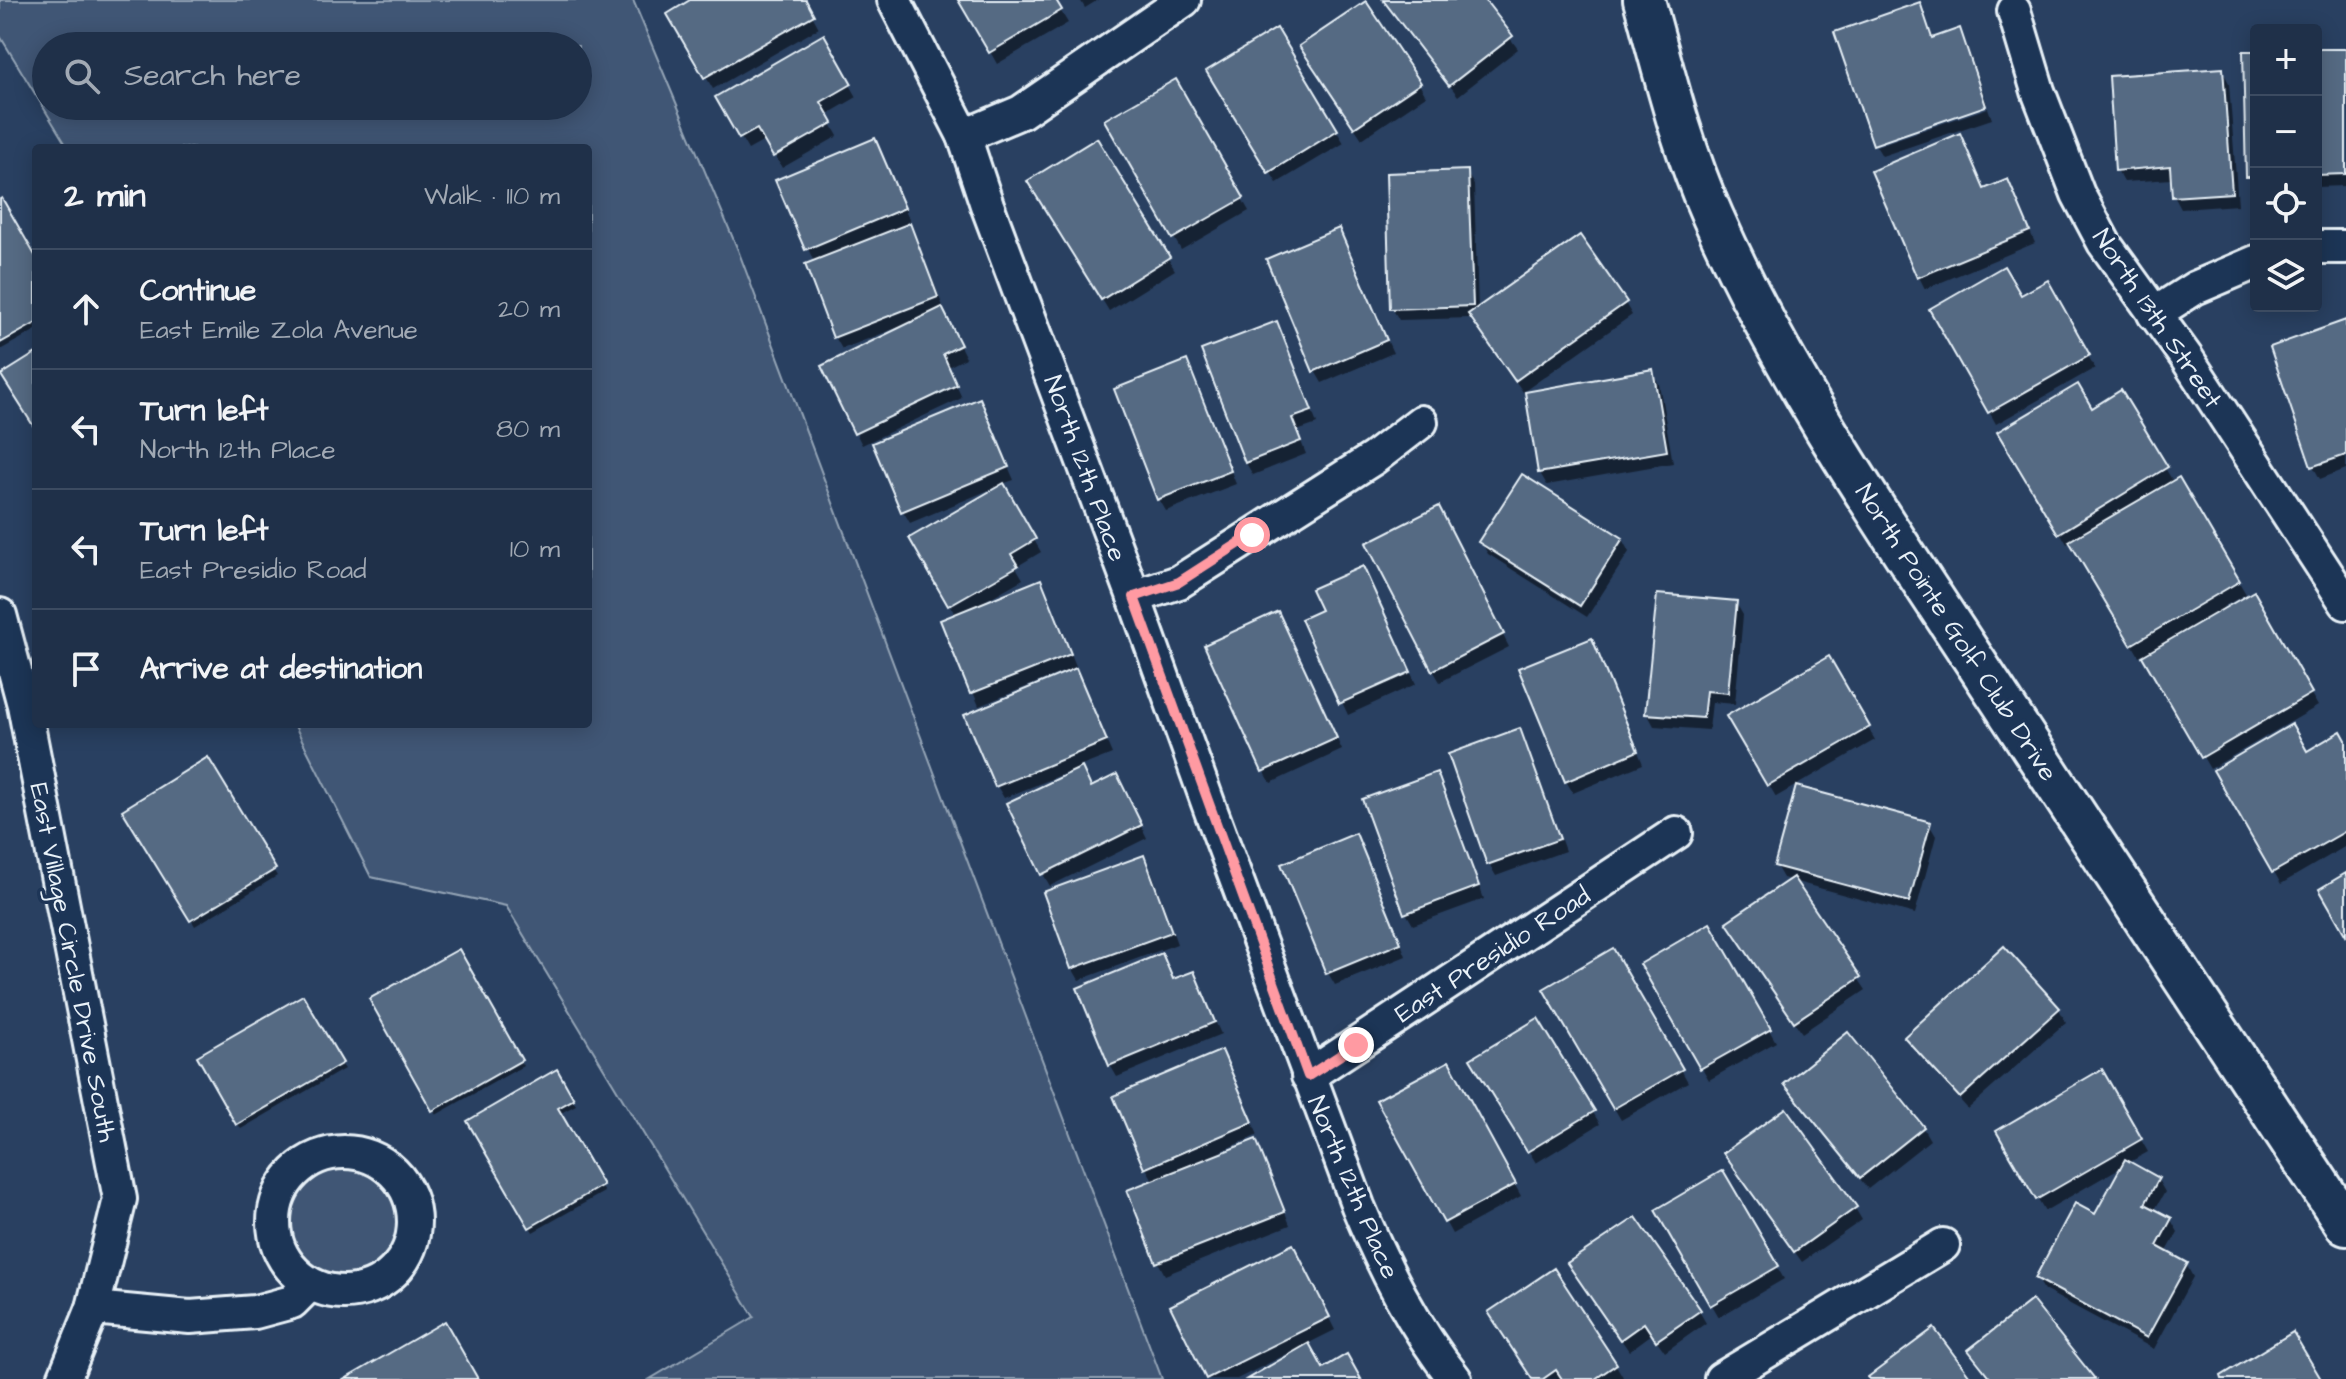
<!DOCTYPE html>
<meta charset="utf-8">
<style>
:root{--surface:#1f3049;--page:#273850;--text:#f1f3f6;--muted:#a1a9b4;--line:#3c4b61}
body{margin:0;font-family:"Architects Daughter",sans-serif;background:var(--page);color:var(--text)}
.controls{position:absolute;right:24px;top:24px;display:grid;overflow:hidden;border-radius:8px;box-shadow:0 4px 20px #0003}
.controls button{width:72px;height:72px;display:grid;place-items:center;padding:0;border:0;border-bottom:2px solid var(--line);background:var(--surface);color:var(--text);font:40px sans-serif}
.stop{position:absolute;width:24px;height:24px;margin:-18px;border:6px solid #ff9aa2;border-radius:50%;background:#fff}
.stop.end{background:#ff9aa2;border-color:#fff;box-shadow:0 2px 8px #0008}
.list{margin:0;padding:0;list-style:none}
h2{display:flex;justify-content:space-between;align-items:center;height:104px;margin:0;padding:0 32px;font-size:34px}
h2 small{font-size:26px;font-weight:400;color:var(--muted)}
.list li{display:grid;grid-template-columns:52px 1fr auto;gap:24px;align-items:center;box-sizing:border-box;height:120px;padding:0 32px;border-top:2px solid var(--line)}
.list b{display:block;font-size:30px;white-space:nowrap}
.list p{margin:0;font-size:26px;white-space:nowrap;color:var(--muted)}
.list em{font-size:26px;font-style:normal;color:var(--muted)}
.icon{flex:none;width:44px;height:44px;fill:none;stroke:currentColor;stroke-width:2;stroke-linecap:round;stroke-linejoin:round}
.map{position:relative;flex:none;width:2346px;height:1379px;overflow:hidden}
.search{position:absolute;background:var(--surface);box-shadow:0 4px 20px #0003;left:32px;top:32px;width:560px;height:88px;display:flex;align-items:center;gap:20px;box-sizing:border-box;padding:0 28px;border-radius:44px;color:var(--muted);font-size:30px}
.panel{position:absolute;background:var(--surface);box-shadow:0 4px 20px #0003;left:32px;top:144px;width:560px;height:584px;border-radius:8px}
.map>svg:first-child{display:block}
.green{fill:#415774;stroke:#94a4b6;stroke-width:2;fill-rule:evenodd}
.shadow{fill:#0007}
.building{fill:#556a83;stroke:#e8f1f8;stroke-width:2}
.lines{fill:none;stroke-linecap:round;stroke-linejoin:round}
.minor-casing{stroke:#e8f1f8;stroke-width:38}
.tertiary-casing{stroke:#e8f1f8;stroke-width:46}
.minor{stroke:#1d3557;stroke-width:32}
.tertiary{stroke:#1d3557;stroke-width:40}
.route{stroke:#ff9aa2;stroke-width:10}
.labels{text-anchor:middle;stroke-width:7;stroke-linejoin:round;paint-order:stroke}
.street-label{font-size:26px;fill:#e8f1f8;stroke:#1d3557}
</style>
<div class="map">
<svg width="2346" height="1379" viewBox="0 0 2346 1379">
<rect width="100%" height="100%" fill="#294061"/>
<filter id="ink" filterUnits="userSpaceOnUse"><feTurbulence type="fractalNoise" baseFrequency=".0125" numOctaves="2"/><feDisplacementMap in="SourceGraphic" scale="16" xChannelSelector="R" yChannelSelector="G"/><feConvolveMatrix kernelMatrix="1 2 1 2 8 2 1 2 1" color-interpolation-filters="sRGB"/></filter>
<g filter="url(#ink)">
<g class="green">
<path d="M0,0h633l105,250 424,1129h-512l104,-62 -248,-411 -135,-29 -77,-153h294v-576h-520l-68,-112zM46,46h532v60h-532z"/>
<circle cx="344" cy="1222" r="70"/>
</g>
<g class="shadow">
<polygon points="694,0 804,0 819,28 713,89 669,14"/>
<polygon points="961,0 1054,0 1068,23 997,64"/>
<polygon points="1080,0 1098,0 1085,8"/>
<polygon points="1383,0 1482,0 1518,49 1458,96"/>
<polygon points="1919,5 1934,39 1959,31 1966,43 1987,104 1875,143"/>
<polygon points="1276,31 1344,143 1277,183 1209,72"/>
<polygon points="823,37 857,97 826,115 838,136 782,168 766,140 748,150 718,98"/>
<polygon points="2316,51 2346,51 2346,186 2316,187"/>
<polygon points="2256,53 2256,188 2255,188 2248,176"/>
<polygon points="1308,58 1419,84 1426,96 1362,139"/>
<polygon points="2222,70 2229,83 2238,205 2181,209 2174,196 2173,179 2124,182 2117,170"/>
<polygon points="1175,82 1249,211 1181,250 1107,121"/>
<polygon points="1988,108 1992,119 1882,156 1876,146"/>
<polygon points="1096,141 1175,270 1109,311 1030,181"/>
<polygon points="881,152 910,221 908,222 916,237 944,309 942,310 966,358 948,367 962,398 862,445 823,367 900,330 899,327 842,349 835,337 814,262 778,181"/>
<polygon points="1467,173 1474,185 1478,309 1625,303 1632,315 1523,392 1472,318 1399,320 1392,308"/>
<polygon points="1984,191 2014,194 2035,243 1925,289 1919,277"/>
<polygon points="0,201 36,261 36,330 0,350"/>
<polygon points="1338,231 1393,353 1322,383 1315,371"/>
<polygon points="2047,283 2095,368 1996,424 1932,309 2020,298"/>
<polygon points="2346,322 2346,469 2320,479 2313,466 2272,348"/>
<polygon points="1276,323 1283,335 1317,424 1297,431 1306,454 1253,475 1246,463 1204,351"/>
<polygon points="1186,362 1193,374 1236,484 1166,511 1159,499 1116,390"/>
<polygon points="1652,372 1659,384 1673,463 1547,485 1540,473 1527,394"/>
<polygon points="2120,393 2174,483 2179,480 2246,594 2223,607 2225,610 2253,594 2318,706 2210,769 2143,654 2139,656 2072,541 2067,544 2000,433 2092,410"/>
<polygon points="979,400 1014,480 1002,484 1041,552 1016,567 1023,579 983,602 984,604 1040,581 1047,593 1076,666 1073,668 1082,683 1112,754 1079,767 1091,789 1123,789 1147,838 1050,886 1043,874 1068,776 1066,773 1004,798 997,786 1065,675 1063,672 979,706 943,621 956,616 912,539 997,489 996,487 910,523 903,511"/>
<polygon points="1445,521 1509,647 1440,682 1433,670"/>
<polygon points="1622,539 1629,552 1587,617 1488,554 1481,542"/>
<polygon points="1369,580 1416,684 1348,715 1304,620 1323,611"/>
<polygon points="1736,603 1743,615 1735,704 1712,702 1709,730 1654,726 1647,713"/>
<polygon points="1284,625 1342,750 1271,783 1264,771"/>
<polygon points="1591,641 1598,653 1643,764 1573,793 1566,781"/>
<polygon points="1829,659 1875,740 1776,797 1729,716"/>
<polygon points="1519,730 1526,742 1565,851 1496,876 1489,864"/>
<polygon points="2346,744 2346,846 2281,884 2216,771"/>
<polygon points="207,760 277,876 195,926 125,810"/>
<polygon points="1436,774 1443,786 1484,899 1413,925 1406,913"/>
<polygon points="1929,824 1936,836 1915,914 1793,881 1866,990 1802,1033 1735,935 1791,880 1783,878 1776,866"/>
<polygon points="1362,847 1406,956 1335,985 1328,973"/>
<polygon points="1144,857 1151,870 1177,944 1079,980 1072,968"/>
<polygon points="1709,926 1776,1042 1709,1080 1642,964"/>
<polygon points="2004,949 2059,1009 2066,1022 1968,1109 1914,1049 1907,1037"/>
<polygon points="459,951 523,1066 436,1115 371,1000"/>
<polygon points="1613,951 1688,1082 1621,1120 1546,990"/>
<polygon points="1161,955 1174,981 1193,973 1221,1034 1117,1077 1110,1065"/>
<polygon points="302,998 344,1069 241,1129 200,1057"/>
<polygon points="1537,1020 1600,1124 1536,1163 1473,1060"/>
<polygon points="1221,1052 1258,1135 1221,1151 1223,1154 1255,1141 1262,1153 1290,1225 1165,1275 1158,1262 1130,1191 1154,1182 1146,1168"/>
<polygon points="1448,1064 1521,1196 1452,1234 1379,1101"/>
<polygon points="556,1072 576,1105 559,1114 604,1192 533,1232 469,1122"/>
<polygon points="2102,1072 2148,1152 2128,1163 2158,1180 2165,1192 2154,1211 2171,1220 2178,1232 2166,1253 2186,1264 2193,1277 2154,1349 2044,1290 2037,1278 2095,1216 2123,1166 2045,1211 1999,1132"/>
<polygon points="1794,1096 1923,1128 1930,1140 1868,1189"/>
<polygon points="1732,1165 1855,1208 1862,1220 1802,1262"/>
<polygon points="1723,1173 1784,1279 1719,1317 1657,1210"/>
<polygon points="1299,1258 1335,1330 1307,1344 1322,1370 1359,1379 1251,1379 1293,1355 1291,1352 1237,1379 1209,1379 1172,1307"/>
<polygon points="1553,1271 1616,1365 1623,1377 1619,1379 1533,1379"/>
<polygon points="1577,1276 1699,1311 1706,1323 1665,1352 1652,1334 1629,1351"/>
</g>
<g class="building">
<polygon points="690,0 806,0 814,15 704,78 667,14"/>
<polygon points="958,0 1056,0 1062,10 989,53"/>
<polygon points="1383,0 1485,0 1513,36 1449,86"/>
<polygon points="1366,1 1421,83 1354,128 1299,46"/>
<polygon points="1920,2 1932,38 1960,28 1986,106 1873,145 1834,32"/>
<polygon points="1277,28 1338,130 1268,173 1206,71"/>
<polygon points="824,34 852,84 821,102 833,123 773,157 757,129 739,139 715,97"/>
<polygon points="2316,49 2346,49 2346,174 2316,175"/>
<polygon points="2243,51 2256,51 2256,177 2246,177"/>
<polygon points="2223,68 2232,193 2172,197 2170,166 2115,171 2109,76"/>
<polygon points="1176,79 1244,198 1172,239 1104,120"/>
<polygon points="1960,133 1984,189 2008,179 2030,231 1917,278 1871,171"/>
<polygon points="875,138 905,208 805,250 775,180"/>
<polygon points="1097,138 1170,257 1101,300 1027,181"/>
<polygon points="1468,170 1473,306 1390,309 1386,173"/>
<polygon points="2,198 36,257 36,323 0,343 0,199"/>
<polygon points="910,223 938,297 833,338 805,264"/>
<polygon points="1339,228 1387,340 1313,372 1266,259"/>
<polygon points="1580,235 1627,302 1515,381 1468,314"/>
<polygon points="2004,266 2021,295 2048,280 2090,355 1988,413 1929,309"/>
<polygon points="942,307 961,345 943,354 957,385 854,434 821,366"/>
<polygon points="2346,320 2346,455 2311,467 2270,347"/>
<polygon points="1277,321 1312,411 1292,418 1301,441 1245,463 1201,350"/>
<polygon points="36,353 36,430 1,375"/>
<polygon points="1187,360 1231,471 1157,500 1114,389"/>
<polygon points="1653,369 1667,451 1538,473 1525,392"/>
<polygon points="2078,384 2092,408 2121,390 2168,467 2058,534 1997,432"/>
<polygon points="980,398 1009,467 901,512 872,443"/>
<polygon points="1522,474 1623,538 1580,606 1478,542"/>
<polygon points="2179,477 2240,581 2131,645 2069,541"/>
<polygon points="1004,483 1036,539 1011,554 1018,566 948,606 909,538"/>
<polygon points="1439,506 1504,634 1432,671 1366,543"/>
<polygon points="1363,566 1411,672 1339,704 1301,619 1321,610 1311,589"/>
<polygon points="1041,579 1071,654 970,694 940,620"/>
<polygon points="2254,591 2312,693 2201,758 2142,656"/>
<polygon points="1657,594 1737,601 1728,693 1706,691 1703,718 1645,714"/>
<polygon points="1278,611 1337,738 1262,772 1204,645"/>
<polygon points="1592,638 1638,751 1565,782 1518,668"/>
<polygon points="1829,656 1870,727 1767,786 1726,716"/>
<polygon points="1076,668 1107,741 995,787 964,715"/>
<polygon points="2292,724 2307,751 2341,731 2346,740 2346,831 2272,873 2213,770"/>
<polygon points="1520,728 1560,839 1487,865 1448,754"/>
<polygon points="208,757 276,869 190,921 122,810"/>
<polygon points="1082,767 1091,787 1117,774 1142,825 1041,875 1006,803"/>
<polygon points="1437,772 1479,886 1404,914 1362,799"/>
<polygon points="1796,786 1931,822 1909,902 1774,866"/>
<polygon points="1356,833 1401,943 1326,974 1281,864"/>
<polygon points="1144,855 1172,932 1071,969 1043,892"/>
<polygon points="2346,873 2346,936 2319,889"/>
<polygon points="1793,877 1861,977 1794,1022 1726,922"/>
<polygon points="1710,923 1771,1029 1700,1069 1640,964"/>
<polygon points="2004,946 2060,1008 1960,1098 1904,1037"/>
<polygon points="1613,948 1683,1069 1613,1109 1543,989"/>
<polygon points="459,949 522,1060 432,1111 369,999"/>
<polygon points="1162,953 1173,979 1194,971 1215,1022 1109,1066 1077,988"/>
<polygon points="303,995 343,1063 236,1125 197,1056"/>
<polygon points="1538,1018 1595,1111 1527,1152 1470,1059"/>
<polygon points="1848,1032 1924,1127 1860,1178 1784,1084"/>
<polygon points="1222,1050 1253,1122 1144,1169 1113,1096"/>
<polygon points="1449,1061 1516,1184 1444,1223 1376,1100"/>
<polygon points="557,1069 574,1099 558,1108 603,1185 529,1228 467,1121"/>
<polygon points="2102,1069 2142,1139 2036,1200 1996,1131"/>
<polygon points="1786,1108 1857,1207 1794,1252 1723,1153"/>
<polygon points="1256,1139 1285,1212 1156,1263 1127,1190"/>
<polygon points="2125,1159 2159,1178 2145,1204 2172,1218 2157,1246 2188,1263 2147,1338 2035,1278 2075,1203 2095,1214"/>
<polygon points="1723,1170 1779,1266 1710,1306 1655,1210"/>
<polygon points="1636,1217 1701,1310 1656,1341 1644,1323 1620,1340 1567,1263"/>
<polygon points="1293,1244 1330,1317 1206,1379 1170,1306"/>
<polygon points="1554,1268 1617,1364 1595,1379 1562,1379 1556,1370 1543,1379 1532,1379 1488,1312"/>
<polygon points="2032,1300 2095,1379 1991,1379 1968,1350"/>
<polygon points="445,1321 478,1379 345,1379"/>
<polygon points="1934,1328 1972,1379 1870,1379 1868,1377"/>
<polygon points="2293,1332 2321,1379 2222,1379 2221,1376"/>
<polygon points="1309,1343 1323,1368 1347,1354 1361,1379 1247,1379"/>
</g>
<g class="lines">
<defs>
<g id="minor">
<path d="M894,0l70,136 23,69 147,392 78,217 146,392c26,62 55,120 97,173"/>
<polyline points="2014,11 2038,91 2078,194 2104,243 2186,357 2346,603"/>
<polyline points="964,136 1021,112 1184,0"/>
<polyline points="2316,247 2346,247"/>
<polyline points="2154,314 2195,288 2256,262"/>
<polyline points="1134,597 1179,582 1374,458 1421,422"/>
<polyline points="0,615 24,705 120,1199 93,1308 64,1379"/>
<polyline points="1308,1076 1676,833"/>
<circle cx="344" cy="1222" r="70"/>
<polyline points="93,1308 190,1317 255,1312 292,1302 310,1284"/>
<polyline points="1721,1379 1943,1245"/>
</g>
<path id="tertiary" d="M1644,0c20,73 38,148 69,217 78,176 191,335 296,496 112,171 225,342 337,512"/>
</defs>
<use href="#minor" class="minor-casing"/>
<use href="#tertiary" class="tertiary-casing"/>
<use href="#minor" class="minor"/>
<use href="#tertiary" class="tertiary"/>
</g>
</g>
<g class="lines" filter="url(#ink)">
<polyline class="route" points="1252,535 1179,582 1134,597 1308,1076 1356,1045"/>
</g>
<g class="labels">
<g class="street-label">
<text transform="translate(2158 318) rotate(56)" y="9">North 13th Street</text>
<text transform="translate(1086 468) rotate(70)" y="9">North 12th Place</text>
<text transform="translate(1957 632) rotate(57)" y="9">North Pointe Golf Club Drive</text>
<text transform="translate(1492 954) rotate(-33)" y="9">East Presidio Road</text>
<text transform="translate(74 962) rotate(79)" y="9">East Village Circle Drive South</text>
<text transform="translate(1354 1187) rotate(67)" y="9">North 12th Place</text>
</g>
</g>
</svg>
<div class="controls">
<button>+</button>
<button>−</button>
<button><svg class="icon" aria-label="locate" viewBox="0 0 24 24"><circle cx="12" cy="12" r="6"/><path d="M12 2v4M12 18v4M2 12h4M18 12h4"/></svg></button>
<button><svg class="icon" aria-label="layers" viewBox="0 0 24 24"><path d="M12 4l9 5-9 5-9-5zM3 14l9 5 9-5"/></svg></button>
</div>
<div class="stop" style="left:1252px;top:535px"></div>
<div class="stop end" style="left:1356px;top:1045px"></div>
<div class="search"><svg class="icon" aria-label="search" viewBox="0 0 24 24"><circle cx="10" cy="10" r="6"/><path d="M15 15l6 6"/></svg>Search here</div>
<section class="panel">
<h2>2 min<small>Walk · 110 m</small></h2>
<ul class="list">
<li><svg class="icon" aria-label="ahead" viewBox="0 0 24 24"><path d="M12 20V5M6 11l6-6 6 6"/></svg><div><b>Continue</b><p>East Emile Zola Avenue</p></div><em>20 m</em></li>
<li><svg class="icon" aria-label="left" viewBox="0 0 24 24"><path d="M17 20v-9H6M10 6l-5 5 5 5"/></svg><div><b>Turn left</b><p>North 12th Place</p></div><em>80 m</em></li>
<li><svg class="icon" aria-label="left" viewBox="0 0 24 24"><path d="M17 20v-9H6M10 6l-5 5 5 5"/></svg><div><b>Turn left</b><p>East Presidio Road</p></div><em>10 m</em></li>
<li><svg class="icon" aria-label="arrive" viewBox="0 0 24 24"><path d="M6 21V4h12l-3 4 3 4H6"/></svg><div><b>Arrive at destination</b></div></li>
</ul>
</section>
</div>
